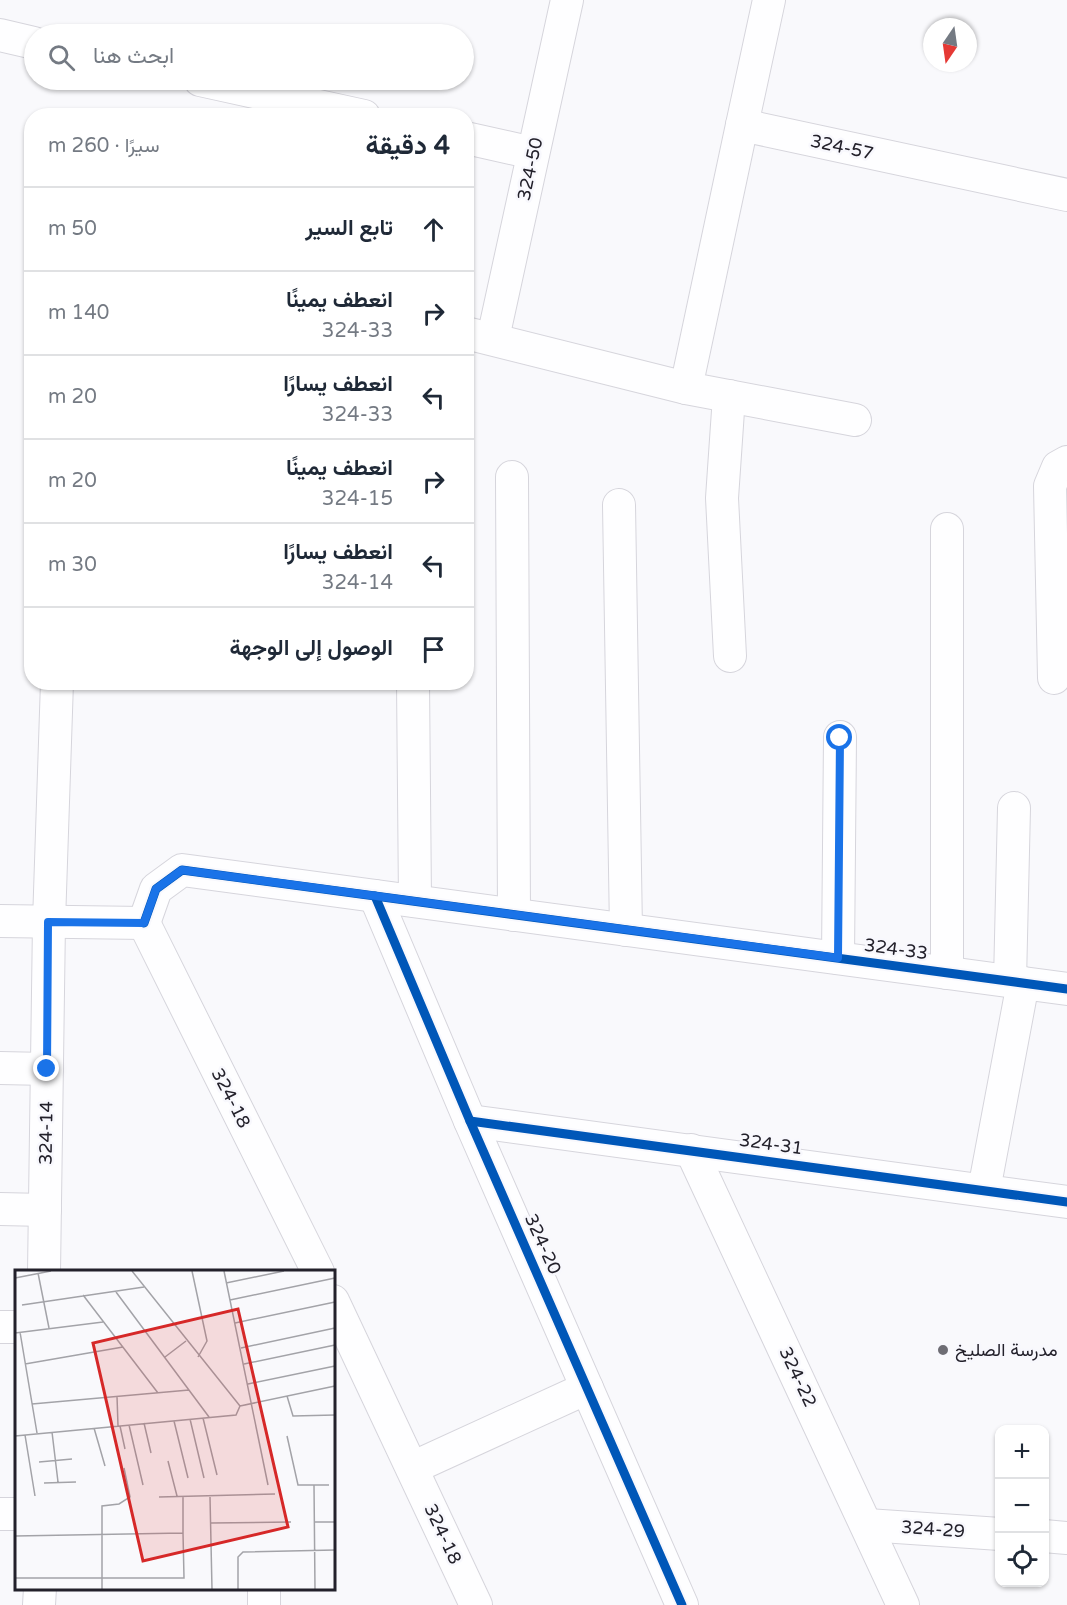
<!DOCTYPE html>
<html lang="ar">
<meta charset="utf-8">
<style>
:root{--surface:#fff;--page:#f2f2f3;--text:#1f2937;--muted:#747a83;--line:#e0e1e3}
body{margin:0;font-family:"Varela Round",Vazirmatn,sans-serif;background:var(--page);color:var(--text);direction:rtl}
.controls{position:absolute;right:18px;bottom:18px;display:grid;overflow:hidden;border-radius:12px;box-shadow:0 2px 4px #0004}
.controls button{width:54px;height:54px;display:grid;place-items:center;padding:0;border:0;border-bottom:2px solid var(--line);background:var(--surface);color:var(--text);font:30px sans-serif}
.compass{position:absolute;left:923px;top:18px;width:54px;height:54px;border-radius:50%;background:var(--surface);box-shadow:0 2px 4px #0004;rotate:193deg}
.stop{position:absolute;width:18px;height:18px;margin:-14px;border:4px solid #1a73e8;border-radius:50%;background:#fff}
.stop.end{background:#1a73e8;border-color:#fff;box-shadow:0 2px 6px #0008}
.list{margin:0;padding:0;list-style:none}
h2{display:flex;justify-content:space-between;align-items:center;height:78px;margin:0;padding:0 24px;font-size:26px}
h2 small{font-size:20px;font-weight:400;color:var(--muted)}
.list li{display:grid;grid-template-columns:39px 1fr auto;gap:18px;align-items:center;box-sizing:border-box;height:84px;padding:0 24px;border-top:2px solid var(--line)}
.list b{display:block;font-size:22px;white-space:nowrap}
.list p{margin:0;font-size:20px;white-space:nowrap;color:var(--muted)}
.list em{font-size:20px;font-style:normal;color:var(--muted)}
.icon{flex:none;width:33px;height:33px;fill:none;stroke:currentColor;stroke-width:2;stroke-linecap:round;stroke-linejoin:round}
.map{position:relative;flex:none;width:1067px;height:1605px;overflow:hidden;direction:ltr}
.search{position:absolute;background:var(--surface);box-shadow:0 2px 4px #0004;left:24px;top:24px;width:450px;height:66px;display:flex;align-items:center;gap:15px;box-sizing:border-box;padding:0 21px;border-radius:33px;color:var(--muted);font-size:22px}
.panel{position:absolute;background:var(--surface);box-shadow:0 2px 4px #0004;left:24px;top:108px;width:450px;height:582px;border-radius:24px;direction:rtl}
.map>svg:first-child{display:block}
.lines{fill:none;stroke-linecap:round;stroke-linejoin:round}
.minor-casing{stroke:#d6d5dc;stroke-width:34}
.minor{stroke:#fefeff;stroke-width:32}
.cycleway-casing{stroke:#f8f8fd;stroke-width:13}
.cycleway{stroke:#0057b8;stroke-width:9}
.route{stroke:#1a73e8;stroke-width:8}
.poi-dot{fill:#6e6d74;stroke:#f8f8fd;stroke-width:2}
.labels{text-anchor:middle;stroke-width:5;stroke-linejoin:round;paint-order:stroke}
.street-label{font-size:18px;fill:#23212b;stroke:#f8f8fd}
.poi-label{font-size:18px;fill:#23212b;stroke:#f8f8fd;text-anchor:start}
.inset-road{fill:none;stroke:#a3a3a8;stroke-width:1.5}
.view{fill:#d62828;fill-opacity:0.15;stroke:#d62828;stroke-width:3}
.inset-edge{fill:none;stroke:#23212b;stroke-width:3}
</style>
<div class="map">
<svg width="1067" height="1605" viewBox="0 0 1067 1605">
<rect width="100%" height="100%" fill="#f9f9fc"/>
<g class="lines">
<defs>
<g id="minor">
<polyline points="769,0 742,125 1067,195"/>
<polyline points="0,35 34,43"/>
<polyline points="200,80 364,116"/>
<polyline points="466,138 533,153"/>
<polyline points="466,333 686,388 855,420"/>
<polyline points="493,338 567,0"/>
<polyline points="686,388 742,125"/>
<polyline points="729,396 722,498 730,656"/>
<polyline points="512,477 514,915"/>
<polyline points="619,505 626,930"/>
<polyline points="947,529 947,973"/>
<polyline points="1054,678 1050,486 1058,467 1067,462"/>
<polyline points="413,682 415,901"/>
<polyline points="375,896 470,1121 682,1605"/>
<polyline points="0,921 144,923"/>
<polyline points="144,923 156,889 182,870 1067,989"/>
<polyline points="144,923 318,1272"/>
<polyline points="838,958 840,737"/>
<polyline points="1010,981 1014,808"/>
<polyline points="0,1068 47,1069"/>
<polyline points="470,1121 1067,1202"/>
<polyline points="691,1150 903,1605"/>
<polyline points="984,1190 1023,983"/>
<polyline points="0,1209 45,1210"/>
<polyline points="44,1272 49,922 57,682"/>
<polyline points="333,1301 476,1605"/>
<polyline points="0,1327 16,1327"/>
<polyline points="412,1468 587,1388"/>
<polyline points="0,1514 16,1514"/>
<polyline points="867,1525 1000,1534"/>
<polyline points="1044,1536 1067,1538"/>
<polyline points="39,1605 40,1588"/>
<polyline points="264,1605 264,1588"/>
</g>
</defs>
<use href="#minor" class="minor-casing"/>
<use href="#minor" class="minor"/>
<defs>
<g id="cycleway">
<polyline points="375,896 470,1121 682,1605"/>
<polyline points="144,923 156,889 182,870 1067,989"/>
<polyline points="470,1121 1067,1202"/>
</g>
</defs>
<use href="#cycleway" class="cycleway-casing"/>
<use href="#cycleway" class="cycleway"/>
</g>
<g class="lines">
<polyline class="route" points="47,1069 48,922 144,923 156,889 182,870 838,958 840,738"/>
</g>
<circle class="poi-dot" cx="943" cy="1350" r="6"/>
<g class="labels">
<g class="street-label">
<text transform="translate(842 147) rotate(12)" y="6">324-57</text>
<text transform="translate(530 169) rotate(-78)" y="6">324-50</text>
<text transform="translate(896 949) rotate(8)" y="6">324-33</text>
<text transform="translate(231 1098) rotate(63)" y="6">324-18</text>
<text transform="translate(46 1133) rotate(-89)" y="6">324-14</text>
<text transform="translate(771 1144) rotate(8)" y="6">324-31</text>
<text transform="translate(543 1244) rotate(66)" y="6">324-20</text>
<text transform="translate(798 1377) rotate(65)" y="6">324-22</text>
<text transform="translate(933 1529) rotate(4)" y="6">324-29</text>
<text transform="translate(443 1534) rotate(65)" y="6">324-18</text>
</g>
<g class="poi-label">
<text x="955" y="1356">مدرسة الصليخ</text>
</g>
</g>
<g transform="translate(15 1270)">
<rect width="320" height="320" fill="#f9f9fc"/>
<path class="inset-road" d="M117,1l108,135M177,1l15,70 -9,16M209,1l44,214M23,3l11,55M0,8l36,-7M211,13l58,-12M101,22l93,125M68,25l75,98M215,30l105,-22M7,35l122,-18M220,53l100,-21M5,62l17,101M0,63l88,-11M226,78l94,-20M150,87l21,-16M10,94l98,-17M229,94l91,-19M233,114l87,-18M102,126l1,30M272,126l6,20 42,-1M17,134l157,-14M225,136l95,-20M188,148l14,57M175,149l14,59M159,151l14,57M129,153l7,30M114,155l14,60M105,156l5,23M79,158l11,38M37,162l6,50M10,165l10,61M0,166l221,-21 4,-9M272,166l11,49h31M153,191l9,35M24,192l33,-3M29,213l32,-1M299,215l1,104M168,226v37M144,227l116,-3M195,227l2,92M299,252h21M196,253l80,-1M0,266l168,-3 1,45h-169M87,319v-83l17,-2 11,-7 -6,-29M223,319v-32l5,-5 92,-2"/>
<path class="view" d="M223,39l50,218 -145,34 -50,-218z"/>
<rect width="320" height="320" class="inset-edge"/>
</g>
</svg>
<div class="controls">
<button>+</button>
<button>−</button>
<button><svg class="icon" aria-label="locate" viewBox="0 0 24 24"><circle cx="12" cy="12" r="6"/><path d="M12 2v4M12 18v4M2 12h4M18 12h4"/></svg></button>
</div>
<svg class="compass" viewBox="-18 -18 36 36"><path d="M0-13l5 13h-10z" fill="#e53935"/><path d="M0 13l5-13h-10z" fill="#747a83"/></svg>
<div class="stop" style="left:840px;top:738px"></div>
<div class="stop end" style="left:47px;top:1069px"></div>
<div class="search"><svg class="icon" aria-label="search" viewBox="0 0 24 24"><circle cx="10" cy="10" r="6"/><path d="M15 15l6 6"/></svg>ابحث هنا</div>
<section class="panel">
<h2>4 دقيقة<small>سيرًا · 260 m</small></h2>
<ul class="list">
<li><svg class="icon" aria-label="ahead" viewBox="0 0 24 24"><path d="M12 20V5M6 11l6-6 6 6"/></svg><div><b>تابع السير</b></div><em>50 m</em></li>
<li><svg class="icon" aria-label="right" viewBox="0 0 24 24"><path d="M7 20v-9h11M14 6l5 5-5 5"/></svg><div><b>انعطف يمينًا</b><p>324-33</p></div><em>140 m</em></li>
<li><svg class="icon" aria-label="left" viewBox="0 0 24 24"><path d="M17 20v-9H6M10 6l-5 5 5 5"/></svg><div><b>انعطف يسارًا</b><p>324-33</p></div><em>20 m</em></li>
<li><svg class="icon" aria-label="right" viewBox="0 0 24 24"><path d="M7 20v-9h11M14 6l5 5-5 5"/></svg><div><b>انعطف يمينًا</b><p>324-15</p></div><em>20 m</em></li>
<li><svg class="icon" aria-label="left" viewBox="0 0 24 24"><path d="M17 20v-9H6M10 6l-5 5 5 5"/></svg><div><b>انعطف يسارًا</b><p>324-14</p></div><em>30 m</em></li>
<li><svg class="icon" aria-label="arrive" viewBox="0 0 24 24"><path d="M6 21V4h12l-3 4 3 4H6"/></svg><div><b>الوصول إلى الوجهة</b></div></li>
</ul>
</section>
</div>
